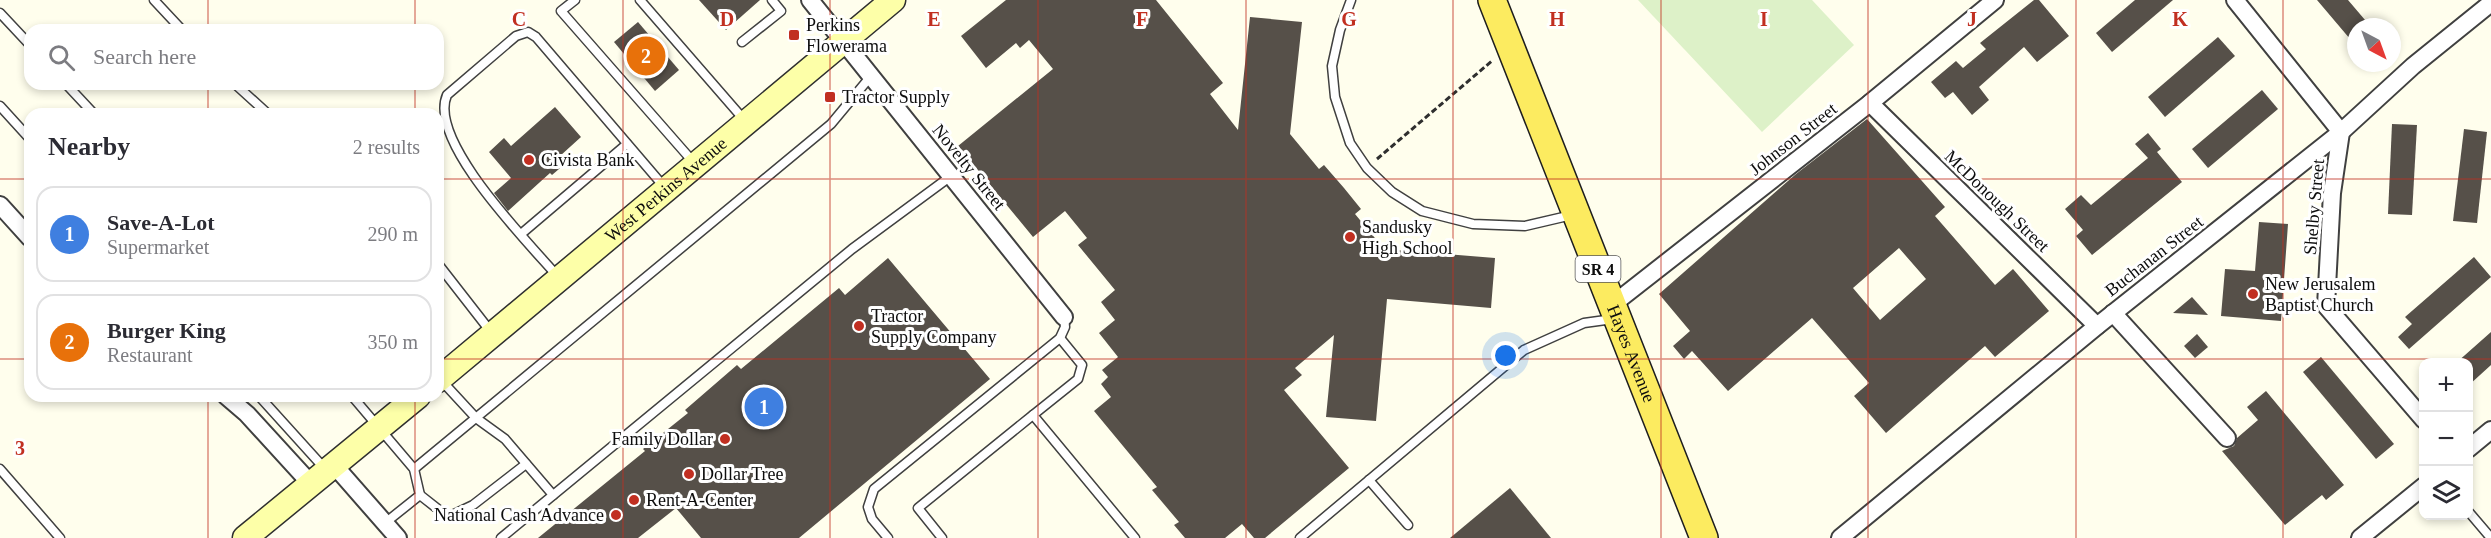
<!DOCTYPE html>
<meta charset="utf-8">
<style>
:root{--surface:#fff;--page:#f7f7f7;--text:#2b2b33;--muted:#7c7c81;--line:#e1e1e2;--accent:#c12f21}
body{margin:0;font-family:Georgia,serif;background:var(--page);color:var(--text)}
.controls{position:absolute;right:18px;bottom:18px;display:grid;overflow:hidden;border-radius:12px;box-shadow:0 3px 9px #0003}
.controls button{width:54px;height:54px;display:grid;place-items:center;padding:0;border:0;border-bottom:2px solid var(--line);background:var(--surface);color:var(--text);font:30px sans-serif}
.compass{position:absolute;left:2347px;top:18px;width:54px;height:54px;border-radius:50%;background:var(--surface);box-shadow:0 3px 9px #0003;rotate:139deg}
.you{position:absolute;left:1506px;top:356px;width:21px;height:21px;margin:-15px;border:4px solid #fff;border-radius:50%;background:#1a73e8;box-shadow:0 0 0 9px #1a73e833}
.badge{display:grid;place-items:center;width:39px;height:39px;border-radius:50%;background:var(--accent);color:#fff;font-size:20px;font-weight:700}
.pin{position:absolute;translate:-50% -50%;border:3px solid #fff;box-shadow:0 2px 6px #0006}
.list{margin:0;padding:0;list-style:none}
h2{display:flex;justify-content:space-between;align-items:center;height:78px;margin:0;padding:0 24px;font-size:26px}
h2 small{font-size:20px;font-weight:400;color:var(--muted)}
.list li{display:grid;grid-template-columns:39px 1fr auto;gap:18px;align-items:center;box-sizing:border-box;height:96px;margin:0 12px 12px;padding:0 12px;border:2px solid var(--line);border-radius:18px}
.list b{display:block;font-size:22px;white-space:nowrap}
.list p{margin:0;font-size:20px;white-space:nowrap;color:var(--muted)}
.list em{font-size:20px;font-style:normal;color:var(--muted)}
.icon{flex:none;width:33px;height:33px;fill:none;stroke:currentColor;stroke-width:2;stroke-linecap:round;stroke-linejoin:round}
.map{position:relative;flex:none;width:2491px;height:538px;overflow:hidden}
.search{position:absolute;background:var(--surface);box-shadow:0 3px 9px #0003;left:24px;top:24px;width:420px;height:66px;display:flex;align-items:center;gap:15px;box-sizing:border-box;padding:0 21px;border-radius:18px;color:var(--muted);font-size:22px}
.panel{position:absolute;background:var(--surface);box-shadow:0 3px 9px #0003;left:24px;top:108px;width:420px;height:294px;border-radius:18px}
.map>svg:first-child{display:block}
.pitch{fill:#ddf1c8}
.building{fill:#565049;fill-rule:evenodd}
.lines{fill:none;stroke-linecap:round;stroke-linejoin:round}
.service-casing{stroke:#404040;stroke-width:11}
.minor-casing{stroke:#404040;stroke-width:20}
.secondary-casing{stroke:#2f2f2f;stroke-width:27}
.primary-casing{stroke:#1e1e1e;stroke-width:30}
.path{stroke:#2f2f2f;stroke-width:3;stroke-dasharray:6 3;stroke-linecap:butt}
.service{stroke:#fff;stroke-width:8}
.minor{stroke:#fff;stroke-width:16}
.secondary{stroke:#fdffa8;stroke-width:24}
.primary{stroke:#fceb60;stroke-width:27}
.grid{fill:none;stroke:#c12f21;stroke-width:1.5;stroke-opacity:0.55}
.poi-dot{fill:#c12f21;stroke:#fff;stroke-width:2}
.labels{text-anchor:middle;stroke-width:6;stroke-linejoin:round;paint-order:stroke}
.shield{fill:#fff;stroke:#565656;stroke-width:1.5}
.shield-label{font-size:16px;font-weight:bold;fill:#0d0d0d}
.poi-label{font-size:18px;fill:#0d0d0d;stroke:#fff;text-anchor:start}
.street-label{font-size:18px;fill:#0d0d0d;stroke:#fff}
.grid-label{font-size:20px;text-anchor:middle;font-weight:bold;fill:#c12f21;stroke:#fff;stroke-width:6;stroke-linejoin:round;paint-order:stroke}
</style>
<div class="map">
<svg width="2491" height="538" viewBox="0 0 2491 538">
<rect width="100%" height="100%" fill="#fffeed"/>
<polygon class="pitch" points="1638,0 1812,0 1854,45 1762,132"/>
<g class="building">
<polygon points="699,0 760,0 726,30"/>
<polygon points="1006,0 1156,0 1223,83 1210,94 1238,130 1250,17 1302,22 1290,134 1319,169 1324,165 1344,188 1361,209 1355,214 1384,249 1495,258 1491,308 1387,299 1376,421 1326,417 1334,335 1295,368 1302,375 1284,390 1349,468 1265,538 1254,538 1242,524 1225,538 1185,538 1174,525 1179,522 1152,490 1157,487 1094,411 1111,397 1101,384 1108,377 1102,370 1118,357 1099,333 1115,320 1101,302 1115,290 1078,245 1087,238 1065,211 1033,237 958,146 1053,69 1029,40 1020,48 1016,43 986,68 961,36"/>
<polygon points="2034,0 2039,0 2069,36 2037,62 2024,47 1979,87 1989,100 1972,115 1953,92 1945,98 1931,82 1956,61 1963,68 1986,49 1980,43"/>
<polygon points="2135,0 2173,0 2112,52 2096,33"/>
<polygon points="2317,0 2348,0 2371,27 2356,27 2356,46"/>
<polygon points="638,22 679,70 655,91 614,42"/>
<polygon points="2218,37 2235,56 2165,117 2148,97"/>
<polygon points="2262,90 2278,109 2208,168 2192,149"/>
<polygon points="555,107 581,137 560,156 566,163 552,175 550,173 508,211 494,193 511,178 489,152 504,138 511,146"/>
<path d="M1867,119l78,88 -10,9 60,69 18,-16 36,42 -54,46 -10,-11 -99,87 -32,-37 15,-13 -57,-65 -84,73 -36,-40 -8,8 -11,-13 17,-15 -31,-37 137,-120zM1899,248l27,31 -46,41 -27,-32z"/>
<polygon points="2392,124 2417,125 2412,215 2388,214"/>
<polygon points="2464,129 2487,132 2477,223 2453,221"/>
<polygon points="2148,133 2161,149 2157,152 2182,182 2092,255 2076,236 2083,230 2065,209 2081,195 2091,205 2148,158 2135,144"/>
<polygon points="2259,222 2288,224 2281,321 2221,316 2225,269 2255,271"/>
<polygon points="2474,257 2491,277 2409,349 2398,337 2412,324 2405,317"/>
<polygon points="888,258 990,379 799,538 701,538 676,508 638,538 538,538 645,451 643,449 688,413 685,410 737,365 741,369 839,288 845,295"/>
<polygon points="2192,297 2208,315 2173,313"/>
<polygon points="2491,332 2491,365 2469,385 2469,363 2456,363"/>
<polygon points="2197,334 2208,347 2195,358 2184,346"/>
<polygon points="2321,357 2394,444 2376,459 2303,372"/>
<polygon points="2266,391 2344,485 2326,500 2322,495 2285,525 2222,451 2234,446 2237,438 2258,420 2247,407"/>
<polygon points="1510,488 1551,538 1450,538"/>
</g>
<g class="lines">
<defs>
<g id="service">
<polyline points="154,0 182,30"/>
<polyline points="575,0 561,11 695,164"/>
<polyline points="640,0 746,122"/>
<polyline points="1351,0 1340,30 1332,66 1335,97 1350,143 1367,168 1392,192 1422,211 1473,224 1525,226 1572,215"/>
<polyline points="0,13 30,45"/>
<polyline points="742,42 781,11 772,0"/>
<polyline points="66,84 94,114"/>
<polyline points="235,84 268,114"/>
<polyline points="0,106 30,139"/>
<polyline points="521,234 627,144"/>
<polyline points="438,264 491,332"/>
<path d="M559,278c-30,-35 -132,-137 -112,-183l69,-59 12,-4 8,5 130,152"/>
<polyline points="1060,338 1082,365 1078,379 1033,415 1135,538"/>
<polyline points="440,379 476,418 505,439 553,495"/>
<polyline points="259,396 325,469"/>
<polyline points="352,396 414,469 420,495 385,523"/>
<polyline points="0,469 60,538"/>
<polyline points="414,469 831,124 871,76"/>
<polyline points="1369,480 1408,525"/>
<polyline points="420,495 448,517 473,505 526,464"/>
<polyline points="2468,511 2491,538"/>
<polyline points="501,538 852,249 951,176"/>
<polyline points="888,538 872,519 868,507 874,489 1060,338 1065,327 1064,317"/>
<polyline points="942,538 918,508 1033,415"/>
<polyline points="1300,538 1524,350 1584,323 1613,319"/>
</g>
<g id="minor">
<polyline points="810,0 1064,317"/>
<polyline points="2235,0 2341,132 2332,193 2326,306 2424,420"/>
<polyline points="1870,103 2097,326"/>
<polyline points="0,205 30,238"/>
<polyline points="1612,305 1870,103 1995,0"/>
<polyline points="2113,313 2227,438"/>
<polyline points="226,396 247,414 311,484"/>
<polyline points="2468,449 2491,430"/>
<polyline points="334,465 398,538"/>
<polyline points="1840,538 2097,326 2341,132 2413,66 2491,3"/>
<polyline points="2360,538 2424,486"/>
</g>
<g id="secondary">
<path id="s1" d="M438,380l455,-380"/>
<polyline points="245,538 418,396"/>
</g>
<g id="primary">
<path id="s2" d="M1492,0l212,538"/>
</g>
</defs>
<use href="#service" class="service-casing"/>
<use href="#minor" class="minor-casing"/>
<use href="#secondary" class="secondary-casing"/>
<use href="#primary" class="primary-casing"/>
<polyline class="path" points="1377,159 1493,60"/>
<use href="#service" class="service"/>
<use href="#minor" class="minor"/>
<use href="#secondary" class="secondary"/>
<use href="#primary" class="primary"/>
</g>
<path class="grid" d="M208,0v30M415,0v30M623,0v538M830,0v538M1038,0v538M1246,0v538M1453,0v538M1661,0v538M1868,0v538M2076,0v538M2283,0v538M208,84v30M415,84v30M0,179h30M438,179h2053M0,359h30M438,359h2053M208,396v142M415,396v142"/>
<g class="poi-dot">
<rect x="788" y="29" width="12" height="12" rx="3"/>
<rect x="824" y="91" width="12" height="12" rx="3"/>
<circle cx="529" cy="160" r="6"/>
<circle cx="1350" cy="237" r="6"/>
<circle cx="2253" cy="294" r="6"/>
<circle cx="859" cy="326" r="6"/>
<circle cx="725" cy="439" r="6"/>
<circle cx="689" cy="474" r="6"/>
<circle cx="634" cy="500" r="6"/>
<circle cx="616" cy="515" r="6"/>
</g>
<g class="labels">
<rect class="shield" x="1575.5" y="256" width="45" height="26" rx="4.5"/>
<g class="shield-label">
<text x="1598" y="275">SR 4</text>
</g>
<g class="poi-label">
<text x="806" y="31">Perkins<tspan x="806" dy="21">Flowerama</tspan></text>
<text x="842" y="103">Tractor Supply</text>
<text x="541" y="166">Civista Bank</text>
<text x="1362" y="233">Sandusky<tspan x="1362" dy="21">High School</tspan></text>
<text x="2265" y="290">New Jerusalem<tspan x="2265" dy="21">Baptist Church</tspan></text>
<text x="871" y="322">Tractor<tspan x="871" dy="21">Supply Company</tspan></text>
<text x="713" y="445" text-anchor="end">Family Dollar</text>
<text x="701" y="480">Dollar Tree</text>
<text x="646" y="506">Rent-A-Center</text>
<text x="604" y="521" text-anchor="end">National Cash Advance</text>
</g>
<g class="street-label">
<text transform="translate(1793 139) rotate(-38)" y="6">Johnson Street</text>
<text transform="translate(969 167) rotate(51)" y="6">Novelty Street</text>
<text dy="6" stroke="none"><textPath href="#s1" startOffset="297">West Perkins Avenue</textPath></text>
<text transform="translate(1997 201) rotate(44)" y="6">McDonough Street</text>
<text transform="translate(2314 207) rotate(-85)" y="6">Shelby Street</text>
<text transform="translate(2154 256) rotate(-38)" y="6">Buchanan Street</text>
<text dy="6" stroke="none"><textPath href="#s2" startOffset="380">Hayes Avenue</textPath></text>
</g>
</g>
<g class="grid-label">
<text x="519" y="26">C</text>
<text x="727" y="26">D</text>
<text x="934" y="26">E</text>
<text x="1142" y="26">F</text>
<text x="1349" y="26">G</text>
<text x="1557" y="26">H</text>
<text x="1764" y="26">I</text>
<text x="1972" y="26">J</text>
<text x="2180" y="26">K</text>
<text x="20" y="455">3</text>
</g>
</svg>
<div class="controls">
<button>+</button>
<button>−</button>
<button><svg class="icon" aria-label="layers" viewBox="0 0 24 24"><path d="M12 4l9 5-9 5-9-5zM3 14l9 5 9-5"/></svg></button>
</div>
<svg class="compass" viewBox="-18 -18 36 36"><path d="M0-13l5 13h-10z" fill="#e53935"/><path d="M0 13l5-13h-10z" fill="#7c7c81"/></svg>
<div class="you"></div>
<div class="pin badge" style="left:764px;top:407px;background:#3f7fe0">1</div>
<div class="pin badge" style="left:646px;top:56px;background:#e8710a">2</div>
<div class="search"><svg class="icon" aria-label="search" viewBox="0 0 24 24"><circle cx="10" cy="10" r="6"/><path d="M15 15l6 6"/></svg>Search here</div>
<section class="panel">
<h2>Nearby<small>2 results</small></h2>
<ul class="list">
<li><span class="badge" style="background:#3f7fe0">1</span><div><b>Save-A-Lot</b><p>Supermarket</p></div><em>290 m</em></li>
<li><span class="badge" style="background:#e8710a">2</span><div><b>Burger King</b><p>Restaurant</p></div><em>350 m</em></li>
</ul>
</section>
</div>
